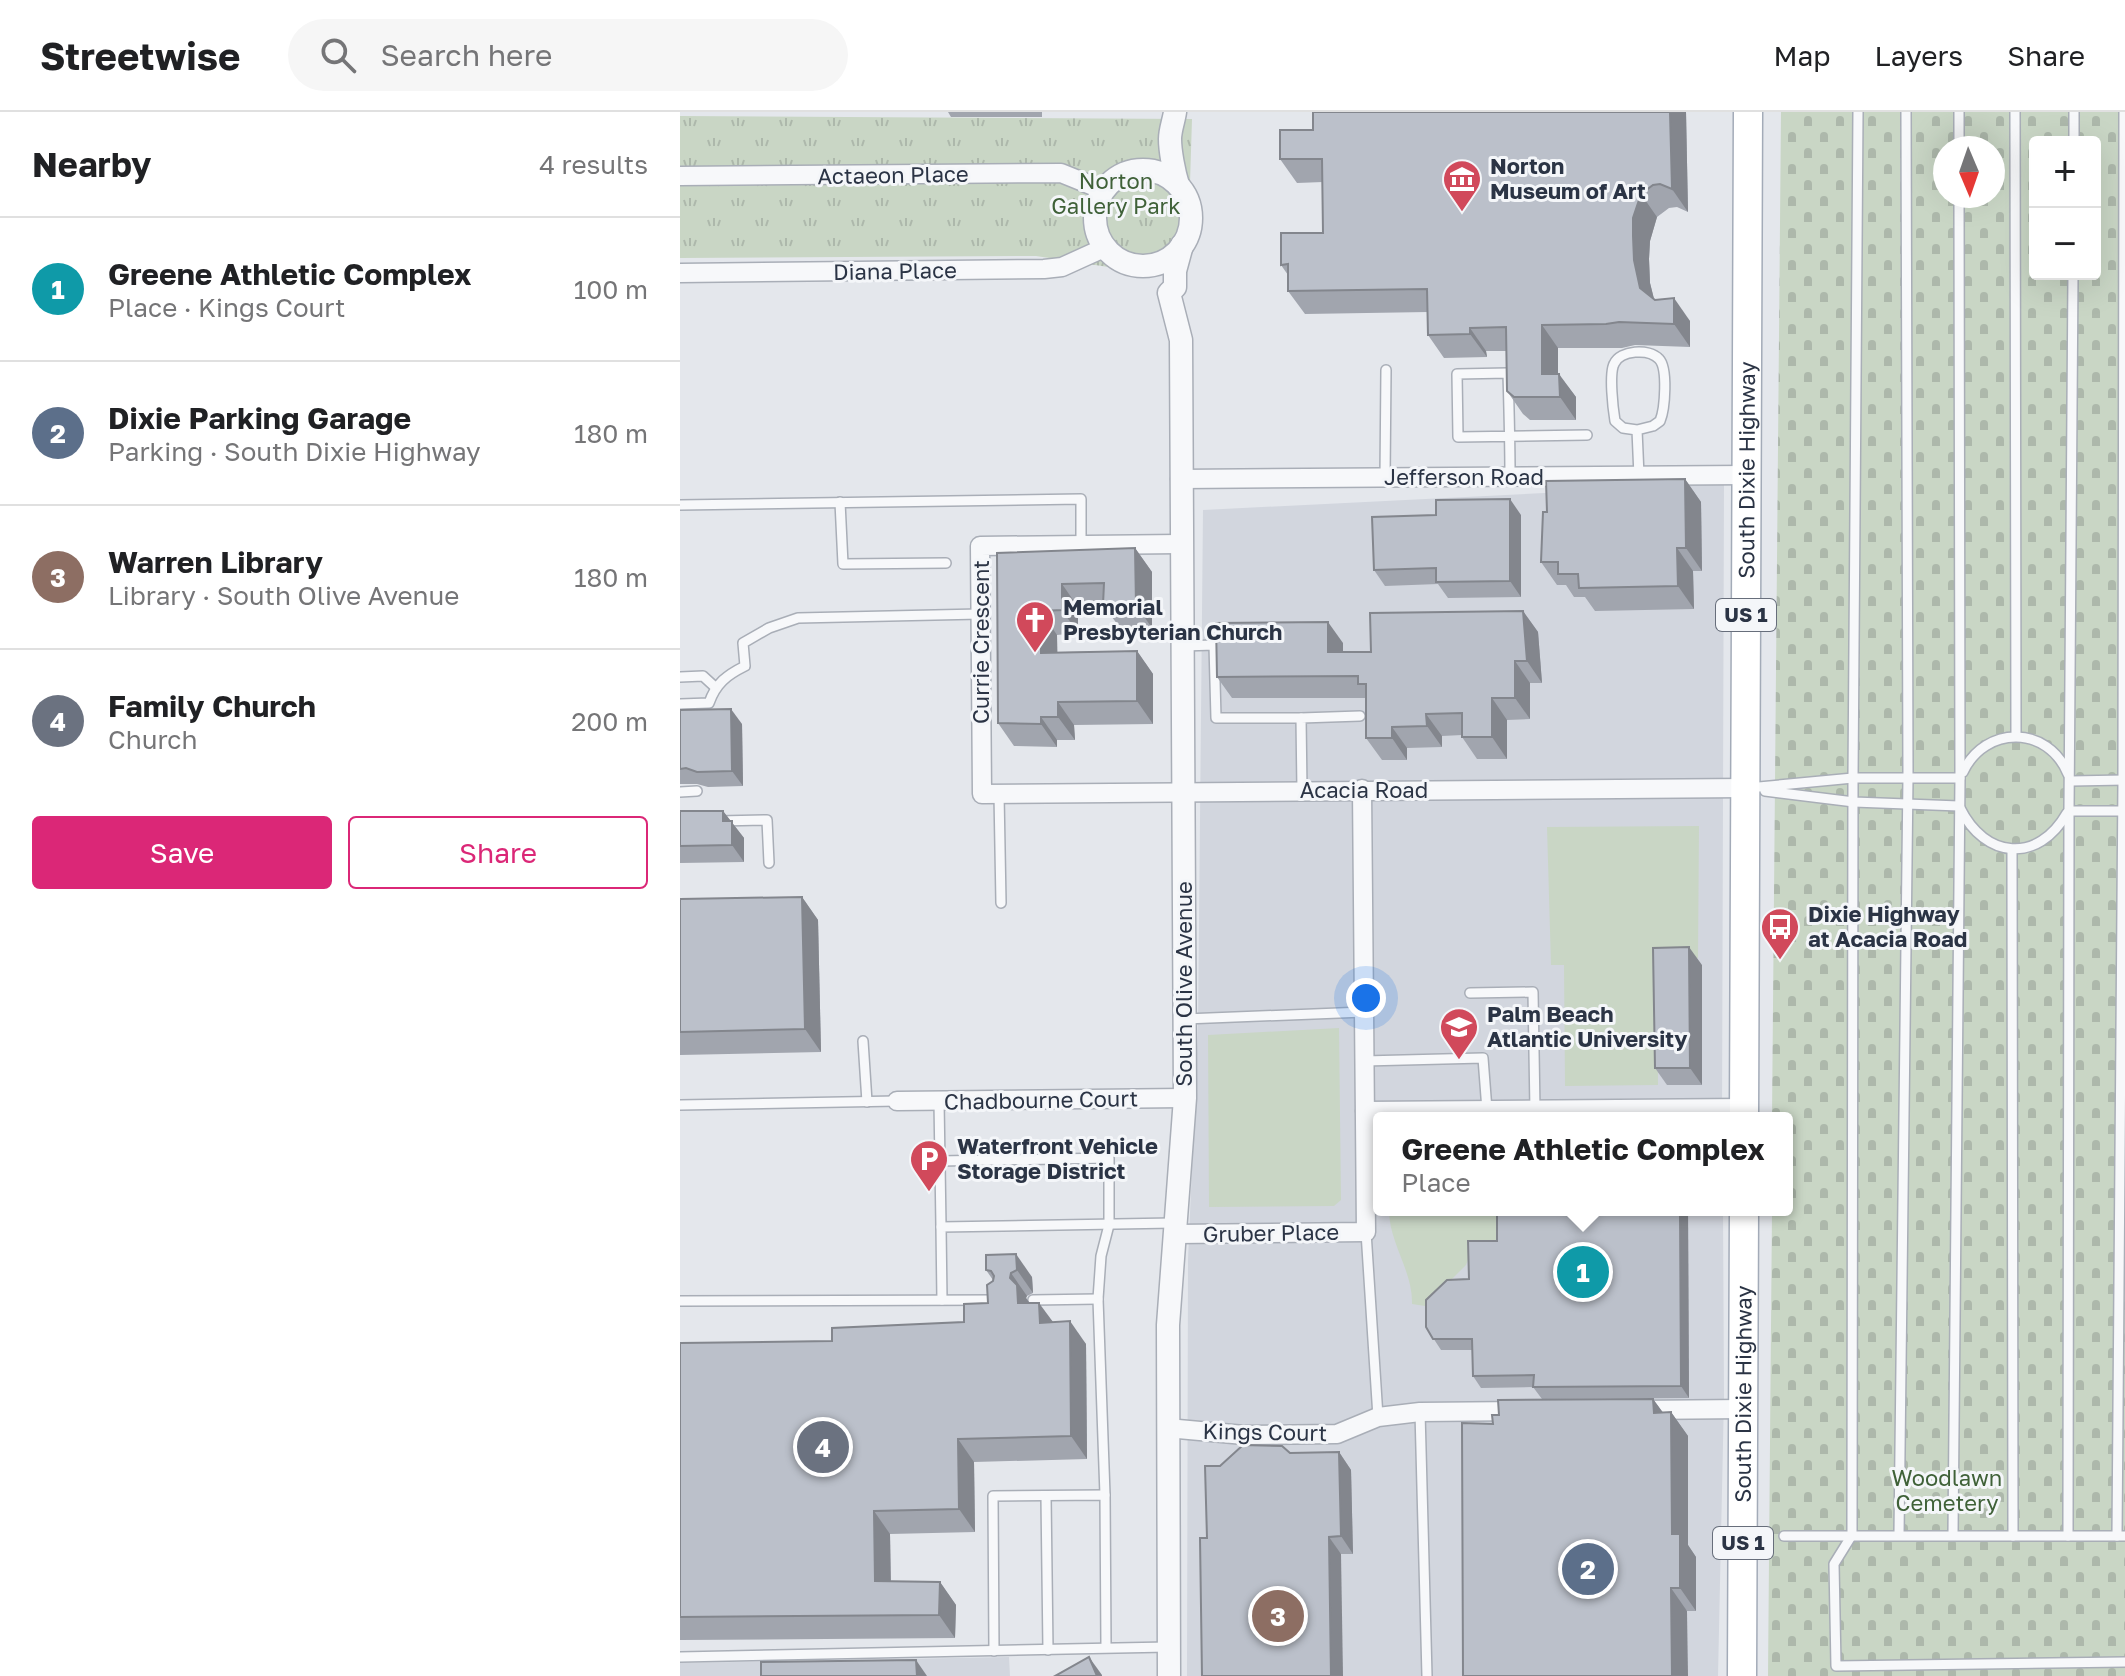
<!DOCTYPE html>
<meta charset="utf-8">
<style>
:root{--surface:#fff;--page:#f6f6f6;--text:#202124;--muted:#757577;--line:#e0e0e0;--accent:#db2777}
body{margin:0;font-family:"Golos Text",sans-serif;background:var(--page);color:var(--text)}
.controls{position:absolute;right:24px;top:24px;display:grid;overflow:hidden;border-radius:8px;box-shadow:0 8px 32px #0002}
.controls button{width:72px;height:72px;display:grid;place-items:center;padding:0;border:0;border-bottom:2px solid var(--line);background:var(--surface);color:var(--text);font:40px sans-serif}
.compass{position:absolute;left:1253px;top:24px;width:72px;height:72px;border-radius:50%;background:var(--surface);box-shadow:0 8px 32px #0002;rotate:178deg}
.you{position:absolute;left:686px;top:886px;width:28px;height:28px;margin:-20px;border:6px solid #fff;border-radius:50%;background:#1a73e8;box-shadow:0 0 0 12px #1a73e833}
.badge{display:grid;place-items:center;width:52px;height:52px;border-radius:50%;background:var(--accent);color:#fff;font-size:26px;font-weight:700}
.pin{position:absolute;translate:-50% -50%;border:4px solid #fff;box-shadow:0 2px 8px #0006}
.popup{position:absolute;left:693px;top:1000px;width:420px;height:104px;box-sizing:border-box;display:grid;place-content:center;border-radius:8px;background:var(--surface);filter:drop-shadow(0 2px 6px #0005);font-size:26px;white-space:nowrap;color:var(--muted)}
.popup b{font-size:30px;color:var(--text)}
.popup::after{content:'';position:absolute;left:50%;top:100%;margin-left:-16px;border:16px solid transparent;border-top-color:var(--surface)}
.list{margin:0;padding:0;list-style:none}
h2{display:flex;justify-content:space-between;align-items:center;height:104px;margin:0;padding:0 32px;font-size:34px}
h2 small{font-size:26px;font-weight:400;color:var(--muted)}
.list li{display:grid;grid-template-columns:52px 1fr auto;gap:24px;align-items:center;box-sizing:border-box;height:144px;padding:0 32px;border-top:2px solid var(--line)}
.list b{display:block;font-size:30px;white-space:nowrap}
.list p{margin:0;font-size:26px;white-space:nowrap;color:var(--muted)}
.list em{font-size:26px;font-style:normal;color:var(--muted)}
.actions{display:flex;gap:16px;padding:24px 32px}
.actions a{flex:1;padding:18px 0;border:2px solid var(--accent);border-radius:8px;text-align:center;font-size:28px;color:var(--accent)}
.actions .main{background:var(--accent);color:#fff}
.icon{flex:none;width:44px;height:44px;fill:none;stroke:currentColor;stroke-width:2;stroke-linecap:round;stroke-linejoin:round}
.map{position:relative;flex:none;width:1445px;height:1564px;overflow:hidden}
header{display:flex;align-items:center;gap:48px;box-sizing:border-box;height:112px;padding:0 40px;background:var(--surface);border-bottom:2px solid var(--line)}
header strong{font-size:38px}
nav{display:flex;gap:44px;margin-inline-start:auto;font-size:28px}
.search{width:560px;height:72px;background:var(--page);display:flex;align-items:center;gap:20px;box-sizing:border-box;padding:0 28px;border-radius:44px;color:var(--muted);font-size:30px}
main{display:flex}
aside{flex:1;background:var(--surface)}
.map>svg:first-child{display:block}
.built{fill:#d2d6de}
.green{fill:#c9d6c5}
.cemetery{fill:url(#cemetery-stones);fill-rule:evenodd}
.park{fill:url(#park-tufts)}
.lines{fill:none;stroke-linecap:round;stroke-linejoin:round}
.service-casing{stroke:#a9aeb7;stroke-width:12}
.minor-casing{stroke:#a9aeb7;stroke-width:21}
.tertiary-casing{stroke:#a9aeb7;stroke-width:25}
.primary-casing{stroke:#a3abb8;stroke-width:31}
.service{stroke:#f7f8fa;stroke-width:9}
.minor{stroke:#f7f8fa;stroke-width:18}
.tertiary{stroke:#f7f8fa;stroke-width:22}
.primary{stroke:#fff;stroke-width:28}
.wall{fill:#a1a5ae}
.shaded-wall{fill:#83868d}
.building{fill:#bbc0ca;stroke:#83868d;stroke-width:2}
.labels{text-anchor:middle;stroke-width:6;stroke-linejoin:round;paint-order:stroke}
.shield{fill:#f4f6f9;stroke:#676e7b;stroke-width:2}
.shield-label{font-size:20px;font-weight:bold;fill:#2b3445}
.poi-label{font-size:22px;font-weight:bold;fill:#2b3445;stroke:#f4f6f9;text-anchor:start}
.street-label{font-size:22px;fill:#2b3445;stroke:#f4f6f9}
.park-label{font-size:22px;fill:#3f6138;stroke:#f4f6f9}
</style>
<header>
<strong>Streetwise</strong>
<div class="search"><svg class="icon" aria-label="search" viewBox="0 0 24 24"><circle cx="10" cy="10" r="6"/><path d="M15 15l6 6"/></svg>Search here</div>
<nav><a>Map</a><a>Layers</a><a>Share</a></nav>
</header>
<main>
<aside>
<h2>Nearby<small>4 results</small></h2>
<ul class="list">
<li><span class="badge" style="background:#0f9aa8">1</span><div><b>Greene Athletic Complex</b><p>Place · Kings Court</p></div><em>100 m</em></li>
<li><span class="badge" style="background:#5c6f8a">2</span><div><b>Dixie Parking Garage</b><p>Parking · South Dixie Highway</p></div><em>180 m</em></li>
<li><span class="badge" style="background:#8d6e63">3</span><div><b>Warren Library</b><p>Library · South Olive Avenue</p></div><em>180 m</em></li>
<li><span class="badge" style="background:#6b7280">4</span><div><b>Family Church</b><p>Church</p></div><em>200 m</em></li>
</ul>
<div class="actions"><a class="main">Save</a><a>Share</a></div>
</aside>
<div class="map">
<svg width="1445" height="1564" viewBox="0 0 1445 1564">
<defs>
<pattern id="cemetery-stones" width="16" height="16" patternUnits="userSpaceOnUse" patternTransform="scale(2)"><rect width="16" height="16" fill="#c9d6c5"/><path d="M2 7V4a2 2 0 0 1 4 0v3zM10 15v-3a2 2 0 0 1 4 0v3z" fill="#adb8ab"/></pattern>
<pattern id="park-tufts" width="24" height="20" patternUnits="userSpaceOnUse" patternTransform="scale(2)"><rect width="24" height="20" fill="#c9d6c5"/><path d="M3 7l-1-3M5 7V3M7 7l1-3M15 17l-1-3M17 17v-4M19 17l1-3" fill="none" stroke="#adb8ab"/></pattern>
</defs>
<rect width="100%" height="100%" fill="#e4e7ec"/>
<g class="built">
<polygon points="1044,372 1042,1006 699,1006 699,1098 1043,1098 1044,1285 1038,1564 507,1564 508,1148 518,915 523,398"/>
<polygon points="329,1545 330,1564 0,1564 0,1551"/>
</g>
<g class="green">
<polygon points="1019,714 1018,846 977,848 978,973 885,974 884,853 871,853 867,715"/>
<polygon points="659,916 661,1088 654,1094 529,1095 528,923"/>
<path d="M709,1098h114l1,40 -33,2 -5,13 -41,41 -13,-2c1,-33 -23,-61 -23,-94z"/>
</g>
<path class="cemetery" d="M1101,0h344v1564h-357l4,-466h15v-92h-15zM1355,30h60v132h-60zM1265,36h48v48h-48z"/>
<polygon class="park" points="0,4 512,7 507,167 356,144 0,146"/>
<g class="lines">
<defs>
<g id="service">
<polyline points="1178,0 1173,666 1172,1423 1154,1452 1156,1554 1445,1550"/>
<polyline points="1279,0 1279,36"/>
<polyline points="1335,0 1336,624"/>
<polyline points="1394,30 1394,0"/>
<path d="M957,318l-14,-2 -8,-7c-2,-12 -6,-47 -1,-57 6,-14 35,-16 45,-5 9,9 6,50 1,62l-7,5 -16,4 2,46"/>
<path d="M830,364c0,-34 -1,-69 -2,-103l-51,1 1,63 129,-2"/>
<polyline points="705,365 706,258"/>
<polyline points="160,390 163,452 266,451"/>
<polyline points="0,393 401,387 401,433"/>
<polyline points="503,534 534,533 536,606 621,606"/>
<polyline points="0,565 23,564 35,575"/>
<path d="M0,592l29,-1c7,-20 18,-28 36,-37l-2,-23 26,-15 29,-10 182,-4"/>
<path d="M1283,660c22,-47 85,-47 105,2"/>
<polyline points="1391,669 1445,668"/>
<polyline points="1068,676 1173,666 1280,666"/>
<polyline points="622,678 621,606 680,604"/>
<polyline points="1085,679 1174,690 1279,694"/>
<polyline points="0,680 17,679"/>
<polyline points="319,682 321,791"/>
<path d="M1280,696c25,51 78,56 107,5"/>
<polyline points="1389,699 1445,699"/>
<polyline points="39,709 87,708 89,751"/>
<polyline points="1332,738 1333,1424"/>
<polyline points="790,881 853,880 855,998"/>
<polyline points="505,907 684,900"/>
<polyline points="183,929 187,990"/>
<polyline points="684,949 803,946 807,998"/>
<polyline points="259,989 261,1115"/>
<polyline points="0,993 217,989"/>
<polyline points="260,1049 429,1046 429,1113 421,1144 418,1187 425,1383"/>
<polyline points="686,1120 698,1305"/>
<polyline points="262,1188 261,1115 493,1111"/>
<polyline points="353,1188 418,1187"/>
<polyline points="0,1189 319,1188"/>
<polyline points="740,1300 747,1564"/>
<polyline points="366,1384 368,1538"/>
<polyline points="1219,1423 1228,665 1226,0"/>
<polyline points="1273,1423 1280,666 1279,84"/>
<polyline points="1104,1424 1445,1424"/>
<polyline points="1388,1424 1389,699 1393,162"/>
<polyline points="1437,1424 1443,668 1444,0"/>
<polyline points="314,1539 313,1384 425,1383 426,1535"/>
<polyline points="0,1545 488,1535"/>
</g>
<g id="minor">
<polyline points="0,64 381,61 423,78"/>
<polyline points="0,161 364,157 382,155 426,135"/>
<polyline points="500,367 1067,363"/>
<polyline points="500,432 300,434 302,682 1065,676"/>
<polyline points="217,989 505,986"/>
<polyline points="685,999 1064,996"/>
<polyline points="496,1122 686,1120 682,677"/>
<polyline points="958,1298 1064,1297"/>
<polyline points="487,1316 564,1323 657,1322 698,1305 740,1300 841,1299"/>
</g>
<g id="tertiary">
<path d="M495,0c-1,8 -5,18 -5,27 0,12 4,33 8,46"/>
<circle cx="463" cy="106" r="48"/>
<polyline points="489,1564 488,1213 505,986 501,228 489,181 495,175 495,159 502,133"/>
</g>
<g id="primary">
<path id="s1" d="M1064,1006l4,-1006"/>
<path id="s2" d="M1062,1564l2,-466"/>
</g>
</defs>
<use href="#service" class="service-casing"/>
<use href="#minor" class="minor-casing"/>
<use href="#tertiary" class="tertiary-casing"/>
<use href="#primary" class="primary-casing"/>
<use href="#service" class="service"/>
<use href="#minor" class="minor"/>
<use href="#tertiary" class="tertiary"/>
<use href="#primary" class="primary"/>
</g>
<g class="wall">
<polygon points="268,0 362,0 362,5 271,5"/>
<polygon points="633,0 1006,0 1008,100 997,95 989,96 977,105 970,129 969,147 970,171 974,187 1010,209 1010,235 955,233 942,236 878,236 878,262 896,285 896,308 850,308 843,302 827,279 827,239 806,239 807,245 764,246 748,223 748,200 625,202 608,179 608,163 601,153 643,121 643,70 617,71 600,47 633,18"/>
<polygon points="1005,367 1021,390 1022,459 1013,459 1014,497 915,499 905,485 894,485 886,473 877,473 861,450 867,400"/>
<polygon points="841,403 841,485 768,486 758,472 705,474 694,458"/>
<polygon points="455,436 472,460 472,516 440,516 424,494 398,495 398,521 377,523 377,540 457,539 473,562 473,612 394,613 395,628 377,628 377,635 334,634 318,611 317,441"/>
<polygon points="843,499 858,520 862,571 850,571 850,607 827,608 827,647 797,647 782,625 782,623 762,624 762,635 727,636 727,648 702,648 686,626 686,586 552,586 537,565 663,531 663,540 691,540"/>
<polygon points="0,598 62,612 63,674 28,675 17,672 0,672"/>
<polygon points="0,699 43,699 64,726 64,750 0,751"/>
<polygon points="122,785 138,808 141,940 0,943 0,787"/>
<polygon points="1022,853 1022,973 987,973 975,956"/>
<polygon points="817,1098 1008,1098 1009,1286 862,1287 853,1275 801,1276 793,1264 792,1238 761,1238 746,1215 789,1167 817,1129"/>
<polygon points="306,1143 352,1165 353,1181 347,1184 346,1186 350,1191 373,1210 406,1232 407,1347 294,1350 295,1420 210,1422 211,1470 260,1470 276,1493 275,1526 0,1528 0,1231 152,1229 284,1210 308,1191 313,1168 306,1158"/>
<polygon points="973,1287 983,1301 991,1300 1008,1324 1008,1433 1016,1445 1016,1499 1007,1499 813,1312"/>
<polygon points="659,1340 671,1358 673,1442 661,1442 540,1354 610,1341"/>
</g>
<g class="shaded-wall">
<polygon points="990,0 1006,0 1008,100 992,77"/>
<polygon points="961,82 977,105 970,129 969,147 970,171 977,199 960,176 954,148 953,106"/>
<polygon points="994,186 1010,209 1010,235 994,212"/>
<polygon points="862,213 878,236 878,285 862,262"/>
<polygon points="790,216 806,239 807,245 790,222"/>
<polygon points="879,262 896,285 896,308 880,285"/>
<polygon points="1005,367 1021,390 1022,459 1006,436"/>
<polygon points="830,387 841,403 841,485 830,469"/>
<polygon points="455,436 472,460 472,516 456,493"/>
<polygon points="997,436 1013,459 1014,497 998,474"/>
<polygon points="382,472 398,495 398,521 382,498"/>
<polygon points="361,499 377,523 378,564 361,541"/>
<polygon points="843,499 858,520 862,571 847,549"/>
<polygon points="648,510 663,531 663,562 648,540"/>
<polygon points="457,539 473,562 473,612 457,589"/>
<polygon points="835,549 850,571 850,607 835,586"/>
<polygon points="812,586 827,608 827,647 812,625"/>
<polygon points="378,590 394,613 395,628 378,605"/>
<polygon points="51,597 62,612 63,674 52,659"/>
<polygon points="746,602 762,624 762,635 747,614"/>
<polygon points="361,605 377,628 377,635 361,612"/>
<polygon points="712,615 727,636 727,648 712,626"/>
<polygon points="43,699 64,726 64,750 52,733 43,709"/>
<polygon points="122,785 138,808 141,940 125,917"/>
<polygon points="1009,835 1022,853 1022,973 1010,956"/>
<polygon points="1000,1098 1008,1098 1009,1286 1001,1274"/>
<polygon points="336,1142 352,1165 353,1181 337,1158"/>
<polygon points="331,1161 347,1184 346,1186 353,1196 338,1191 330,1166"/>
<polygon points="359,1191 376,1214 360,1211"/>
<polygon points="390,1209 406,1232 407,1347 391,1324"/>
<polygon points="973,1287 990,1310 974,1301"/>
<polygon points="991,1300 1008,1324 1008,1433 1016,1445 1016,1499 1000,1476 992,1422"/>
<polygon points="278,1327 294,1350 295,1420 279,1397"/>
<polygon points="659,1340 671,1358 673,1442 661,1424"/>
<polygon points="194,1399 210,1422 211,1492 195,1469"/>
<polygon points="649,1425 661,1442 663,1564 651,1564"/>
<polygon points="260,1470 276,1493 275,1526 259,1503"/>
<polygon points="991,1476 1007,1499 1008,1564 992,1564"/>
<polygon points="409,1545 422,1563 422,1564 417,1564"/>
<polygon points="236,1548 247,1564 237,1564"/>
</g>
<g class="building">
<polygon points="633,0 990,0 992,77 980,72 973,73 961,82 953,106 953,124 954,148 960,176 975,188 994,186 994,212 939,210 926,212 862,213 862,262 879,262 880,285 834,285 827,279 826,215 790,216 790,222 748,223 747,177 608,179 608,152 601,153 601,121 643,121 642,47 600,47 600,18 633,18"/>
<polygon points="1005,367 1006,436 997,436 998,474 899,476 898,462 878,462 878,450 861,450 863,400 867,400 866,369"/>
<polygon points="830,387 830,469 756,470 756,456 694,458 692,405 756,403 756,388"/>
<polygon points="455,436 456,493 423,493 424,471 382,472 382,498 361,499 361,541 457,539 457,589 378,590 378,605 361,605 361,612 318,611 317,441"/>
<polygon points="843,499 847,549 835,549 835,586 812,586 812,625 782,625 782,601 746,602 747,614 712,615 712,626 686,626 686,572 678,572 678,564 537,565 536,511 648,510 648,540 691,540 690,501"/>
<polygon points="51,597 52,659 17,660 6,656 0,657 0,598"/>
<polygon points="0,699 43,699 43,709 52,709 52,733 0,734"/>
<polygon points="122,785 125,917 0,920 0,787"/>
<polygon points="1009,835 1010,956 975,956 973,836"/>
<polygon points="817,1098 1000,1098 1001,1274 853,1275 854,1263 793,1264 792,1227 753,1227 746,1215 746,1188 767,1168 789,1167 788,1129 817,1129"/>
<polygon points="336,1142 337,1158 331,1161 330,1166 337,1173 338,1191 359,1191 360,1211 390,1209 391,1324 278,1327 279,1397 194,1399 195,1469 260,1470 259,1503 0,1505 0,1231 152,1229 152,1216 284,1210 284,1192 308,1191 307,1173 313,1169 314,1164 311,1159 306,1158 306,1143"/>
<polygon points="973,1287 974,1301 991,1300 992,1422 1000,1422 1000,1476 991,1476 992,1564 783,1564 782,1311 813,1312 812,1303 819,1303 818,1288"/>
<polygon points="563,1333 602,1334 610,1341 659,1340 661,1424 649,1425 651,1564 522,1564 520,1426 527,1426 525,1354 540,1354"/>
<polygon points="409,1545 417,1564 375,1564"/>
<polygon points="236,1548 237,1564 81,1564 81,1550"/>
</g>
<defs>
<symbol id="museum-pin" viewBox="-11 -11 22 30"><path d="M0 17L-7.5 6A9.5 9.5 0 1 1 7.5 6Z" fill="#d1495b" stroke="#f4f6f9"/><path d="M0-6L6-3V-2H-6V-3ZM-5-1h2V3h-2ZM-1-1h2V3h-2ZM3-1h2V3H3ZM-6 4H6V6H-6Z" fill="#fff"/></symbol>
<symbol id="church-pin" viewBox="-11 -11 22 30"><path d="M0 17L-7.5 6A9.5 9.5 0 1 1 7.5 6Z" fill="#d1495b" stroke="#f4f6f9"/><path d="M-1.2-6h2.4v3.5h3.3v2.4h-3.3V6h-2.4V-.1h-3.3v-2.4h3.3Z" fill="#fff"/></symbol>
<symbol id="bus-pin" viewBox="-11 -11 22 30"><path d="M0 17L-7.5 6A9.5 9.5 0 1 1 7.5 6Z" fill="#d1495b" stroke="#f4f6f9"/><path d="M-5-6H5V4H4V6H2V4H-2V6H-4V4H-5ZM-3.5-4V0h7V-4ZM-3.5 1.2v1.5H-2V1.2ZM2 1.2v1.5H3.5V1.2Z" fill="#fff"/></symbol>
<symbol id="university-pin" viewBox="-11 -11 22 30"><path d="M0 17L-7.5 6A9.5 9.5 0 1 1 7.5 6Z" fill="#d1495b" stroke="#f4f6f9"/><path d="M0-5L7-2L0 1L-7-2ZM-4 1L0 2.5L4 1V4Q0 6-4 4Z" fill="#fff"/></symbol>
<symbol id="parking-pin" viewBox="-11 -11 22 30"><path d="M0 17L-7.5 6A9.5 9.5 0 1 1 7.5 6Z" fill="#d1495b" stroke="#f4f6f9"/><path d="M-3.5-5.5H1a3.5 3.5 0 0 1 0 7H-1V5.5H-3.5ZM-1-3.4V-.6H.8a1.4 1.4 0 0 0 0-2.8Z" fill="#fff"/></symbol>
</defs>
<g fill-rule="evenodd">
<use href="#museum-pin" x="760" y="45" width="44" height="60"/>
<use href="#church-pin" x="333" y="486" width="44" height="60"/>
<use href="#bus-pin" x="1078" y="793" width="44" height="60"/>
<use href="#university-pin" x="757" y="893" width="44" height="60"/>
<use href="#parking-pin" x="227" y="1025" width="44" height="60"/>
</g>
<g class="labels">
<g class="shield">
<rect x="1036" y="487" width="60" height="32" rx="6"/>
<rect x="1033" y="1415" width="60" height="32" rx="6"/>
</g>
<g class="shield-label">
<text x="1066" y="510">US 1</text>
<text x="1063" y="1438">US 1</text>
</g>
<g class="poi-label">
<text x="810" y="62">Norton<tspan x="810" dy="25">Museum of Art</tspan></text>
<text x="383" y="503">Memorial<tspan x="383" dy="25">Presbyterian Church</tspan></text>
<text x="1128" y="810">Dixie Highway<tspan x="1128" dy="25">at Acacia Road</tspan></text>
<text x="807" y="910">Palm Beach<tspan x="807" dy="25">Atlantic University</tspan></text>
<text x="277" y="1042">Waterfront Vehicle<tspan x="277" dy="25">Storage District</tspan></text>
</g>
<g class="street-label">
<text transform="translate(213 63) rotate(-1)" y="8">Actaeon Place</text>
<text transform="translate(215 159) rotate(-1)" y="8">Diana Place</text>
<text dy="8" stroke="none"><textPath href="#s1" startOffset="648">South Dixie Highway</textPath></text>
<text x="784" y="373">Jefferson Road</text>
<text transform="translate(301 530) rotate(-90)" y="8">Currie Crescent</text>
<text x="684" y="686">Acacia Road</text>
<text transform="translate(504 872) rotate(-90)" y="8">South Olive Avenue</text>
<text transform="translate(361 988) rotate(-1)" y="8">Chadbourne Court</text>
<text transform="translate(591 1121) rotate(-1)" y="8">Gruber Place</text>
<text dy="8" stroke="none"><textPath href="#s2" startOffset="282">South Dixie Highway</textPath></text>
<text transform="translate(585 1320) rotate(1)" y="8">Kings Court</text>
</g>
<g class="park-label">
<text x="436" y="77">Norton<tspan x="436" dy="25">Gallery Park</tspan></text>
<text x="1267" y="1374">Woodlawn<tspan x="1267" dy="25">Cemetery</tspan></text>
</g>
</g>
</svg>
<div class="controls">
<button>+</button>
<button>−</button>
</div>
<svg class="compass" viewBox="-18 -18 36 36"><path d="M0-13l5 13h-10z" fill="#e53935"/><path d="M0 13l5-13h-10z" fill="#757577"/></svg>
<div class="you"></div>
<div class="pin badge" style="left:903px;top:1160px;background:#0f9aa8">1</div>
<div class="popup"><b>Greene Athletic Complex</b>Place</div>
<div class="pin badge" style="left:908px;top:1457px;background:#5c6f8a">2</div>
<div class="pin badge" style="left:598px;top:1504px;background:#8d6e63">3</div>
<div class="pin badge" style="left:143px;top:1335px;background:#6b7280">4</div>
</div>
</main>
